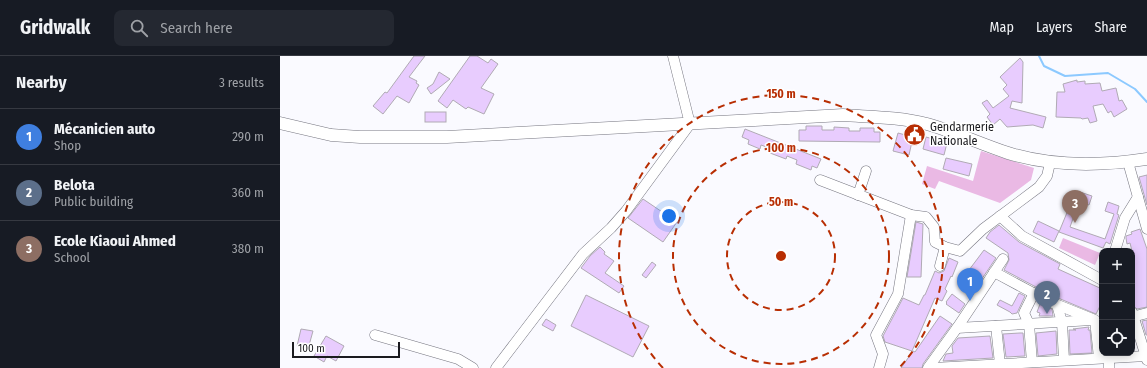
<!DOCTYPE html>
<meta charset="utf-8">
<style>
:root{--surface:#171b24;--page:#242831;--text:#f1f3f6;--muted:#9ea1a6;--line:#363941;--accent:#d79a89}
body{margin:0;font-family:"Fira Sans Condensed",sans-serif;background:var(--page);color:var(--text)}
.controls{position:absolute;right:12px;bottom:12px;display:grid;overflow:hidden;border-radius:8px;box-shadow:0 2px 10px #0003}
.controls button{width:36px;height:36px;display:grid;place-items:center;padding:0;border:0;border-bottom:1px solid var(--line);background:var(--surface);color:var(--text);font:20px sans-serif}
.scale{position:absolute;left:12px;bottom:10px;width:108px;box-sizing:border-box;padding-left:4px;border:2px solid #1b1b1f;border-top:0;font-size:11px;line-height:14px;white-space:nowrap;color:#1b1b1f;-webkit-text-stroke:3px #fff;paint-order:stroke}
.you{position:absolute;left:389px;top:160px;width:14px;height:14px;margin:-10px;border:3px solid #fff;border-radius:50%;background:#1a73e8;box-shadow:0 0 0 6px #1a73e833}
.badge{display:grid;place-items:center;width:26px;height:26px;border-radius:50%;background:var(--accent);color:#fff;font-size:13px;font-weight:700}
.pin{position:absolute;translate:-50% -33px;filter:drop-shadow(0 1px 2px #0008)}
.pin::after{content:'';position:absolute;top:21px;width:14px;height:12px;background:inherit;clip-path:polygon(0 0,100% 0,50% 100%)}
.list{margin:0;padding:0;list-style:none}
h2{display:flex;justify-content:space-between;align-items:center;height:52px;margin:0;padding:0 16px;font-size:17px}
h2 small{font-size:13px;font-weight:400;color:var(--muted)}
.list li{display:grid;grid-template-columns:26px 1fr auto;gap:12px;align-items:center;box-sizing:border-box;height:56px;padding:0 16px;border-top:1px solid var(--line)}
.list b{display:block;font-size:15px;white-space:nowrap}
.list p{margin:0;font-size:13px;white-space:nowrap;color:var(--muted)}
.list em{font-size:13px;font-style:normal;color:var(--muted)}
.icon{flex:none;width:22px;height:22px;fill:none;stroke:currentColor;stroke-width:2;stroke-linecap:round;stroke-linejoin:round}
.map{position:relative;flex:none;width:867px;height:312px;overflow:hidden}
header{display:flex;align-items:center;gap:24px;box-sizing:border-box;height:56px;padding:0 20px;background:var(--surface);border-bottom:1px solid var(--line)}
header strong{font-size:19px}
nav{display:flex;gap:22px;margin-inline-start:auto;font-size:14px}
.search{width:280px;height:36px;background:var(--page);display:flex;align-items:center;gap:10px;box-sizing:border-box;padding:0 14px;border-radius:8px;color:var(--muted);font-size:15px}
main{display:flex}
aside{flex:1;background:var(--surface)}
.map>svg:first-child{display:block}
.green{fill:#eab9e4}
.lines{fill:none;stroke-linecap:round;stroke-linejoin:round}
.stream{stroke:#8cc9ff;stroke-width:2}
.building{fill:#e8ccfe;stroke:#b0aab4}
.minor-casing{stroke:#767680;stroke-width:11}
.major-casing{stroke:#767680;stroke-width:13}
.minor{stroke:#fff;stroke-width:10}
.major{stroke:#fff;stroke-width:12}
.ring{fill:none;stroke:#b82e03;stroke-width:2;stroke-dasharray:7 5}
.labels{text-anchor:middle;stroke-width:3;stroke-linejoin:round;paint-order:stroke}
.poi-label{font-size:12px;fill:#1b1b1f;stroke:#fff;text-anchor:start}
.centre{fill:#b82e03;stroke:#fff;stroke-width:2}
.ring-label{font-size:12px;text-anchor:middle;font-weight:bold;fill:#b82e03;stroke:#fff;stroke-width:3;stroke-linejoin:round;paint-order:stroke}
</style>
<header>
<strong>Gridwalk</strong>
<div class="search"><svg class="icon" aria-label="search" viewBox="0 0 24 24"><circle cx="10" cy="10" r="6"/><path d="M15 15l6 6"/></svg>Search here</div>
<nav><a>Map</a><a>Layers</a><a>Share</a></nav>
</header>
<main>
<aside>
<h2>Nearby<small>3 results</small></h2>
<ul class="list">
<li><span class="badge" style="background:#3f7fe0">1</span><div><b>Mécanicien auto</b><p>Shop</p></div><em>290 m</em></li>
<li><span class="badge" style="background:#5c6f8a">2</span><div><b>Belota</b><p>Public building</p></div><em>360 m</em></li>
<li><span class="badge" style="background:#8d6e63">3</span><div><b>Ecole Kiaoui Ahmed</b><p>School</p></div><em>380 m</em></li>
</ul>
</aside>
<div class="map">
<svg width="867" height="312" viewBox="0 0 867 312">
<rect width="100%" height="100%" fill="#fafaff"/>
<g class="green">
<polygon points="701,95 754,112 751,124 720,147 659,125 655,133 642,128 647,110 693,125"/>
<polygon points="783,182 820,197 815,209 779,192"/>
</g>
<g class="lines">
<polyline class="stream" points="759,0 764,10 785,20 828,17 855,33 867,46"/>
</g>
<g class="building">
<polygon points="134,0 145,0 129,21 137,25 136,27 139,29 129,47 117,40 103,58 93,50 105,36 107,37"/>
<polygon points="190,0 197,0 208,7 211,3 218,8 201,32 214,38 204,58 188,51 186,53 173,44 167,52 158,45"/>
<polygon points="740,2 743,6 742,47 732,45 730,52 766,61 763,72 753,69 727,71 720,63 713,69 707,61 710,58 702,47 707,44 713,52 729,40 723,33 727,29 720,21"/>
<polygon points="159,16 170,23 151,38 147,32 153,28"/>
<polygon points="797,24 797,26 805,25 805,28 820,27 822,35 836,32 839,45 842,44 847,53 834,61 831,55 828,57 823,48 813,50 817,65 810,67 808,62 802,63 801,62 776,61 777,36 785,36 783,28"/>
<rect x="145" y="56" width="21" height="10"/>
<polygon points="526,70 542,70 542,74 554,74 554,71 569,72 569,75 580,75 580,72 594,72 594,76 600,76 600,86 519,85 519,74 526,74"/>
<polygon points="465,73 541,103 537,112 532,110 531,114 516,108 517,104 507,100 506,103 490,97 492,93 481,89 480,93 468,88 469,84 462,81"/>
<polygon points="618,77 633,81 629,99 613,95"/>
<polygon points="646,81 667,87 664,99 643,93"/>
<polygon points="666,102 692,108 689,120 663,113"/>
<polygon points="867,119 867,149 859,121"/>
<polygon points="800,136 812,140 809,149 799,146 790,171 825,183 834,158 825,155 828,146 839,150 837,158 839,159 830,188 826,186 823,192 779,176 793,142 798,143"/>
<polygon points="363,143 397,166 383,186 348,162"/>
<polygon points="758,165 779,175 774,186 753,176"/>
<polygon points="636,166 643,168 641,221 627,221"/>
<polygon points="719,169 739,186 780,208 778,213 822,233 822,246 816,258 771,239 724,214 729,204 728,197 706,182 710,176"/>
<polygon points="860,173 867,193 867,251 857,253 853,250 852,245 852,195 850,187 847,188 846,182 846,180 852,178 851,176"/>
<polygon points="320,191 325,196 324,198 334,205 325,217 344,230 339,237 301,212 310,200"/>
<polygon points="704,194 716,202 693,236 680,226"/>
<polygon points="669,202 678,206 672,221 671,220 665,233 667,235 662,245 655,242 632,295 605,286 603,280 623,242 639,249 644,239 645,239 655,215 659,217 664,215"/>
<polygon points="372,206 376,209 366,222 362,219"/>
<polygon points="739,237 745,240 737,257 732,258 730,256 717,249 720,244 732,250"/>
<polygon points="672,238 685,248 679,257 666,248 667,247 666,246"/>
<polygon points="306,239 369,270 353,301 291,270"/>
<polygon points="760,248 772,253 773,260 759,260 760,257 757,256"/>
<polygon points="660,260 672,268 643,308 642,312 621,312 633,295 635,296"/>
<polygon points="266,263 276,269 273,275 262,269"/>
<polygon points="867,264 867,279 866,279 862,265"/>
<polygon points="809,271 808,274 810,274 812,297 790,298 789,274 796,274 793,273"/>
<polygon points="21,273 33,275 28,293 17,290"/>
<polygon points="776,275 777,298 758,300 756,277"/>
<polygon points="740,277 743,277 745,300 726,301 723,278"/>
<polygon points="46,280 64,290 56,305 47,300 44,306 34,300"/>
<polygon points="710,280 713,302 663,305 666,298 673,297 672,290 678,282"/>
</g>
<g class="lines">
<defs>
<g id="minor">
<polyline points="848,106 867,173"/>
<polyline points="540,124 631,159 646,161 654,171 655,186 665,191 680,195 703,173 759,131 767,120 770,107"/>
<polyline points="578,139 586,115"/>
<polyline points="720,160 742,180 822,224"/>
<polyline points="835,195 845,162 858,141"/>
<polyline points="660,210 665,191"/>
<polyline points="714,216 768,245 815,264 819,302"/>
<polyline points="777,249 782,266 784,304"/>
<polyline points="852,256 867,304"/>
<polyline points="852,261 867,257"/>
<polyline points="716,270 720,308"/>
<polyline points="677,272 812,264"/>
<polyline points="95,279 178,303 193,312"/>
<polyline points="829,302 829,312"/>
<polyline points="752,306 749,268 744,257 754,237"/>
<polyline points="216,312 303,198 331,172 346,155 410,68 393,0"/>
<polyline points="599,312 603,298 596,279 618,238 631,159"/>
<polyline points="648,312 677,272 723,203"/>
<polyline points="653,312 866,300"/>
</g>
<path id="major" d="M0,67l51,12 29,2h87l396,-22c28,2 57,2 84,9 28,8 54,20 81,29 45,14 93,13 139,6"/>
</defs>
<use href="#minor" class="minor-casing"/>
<use href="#major" class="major-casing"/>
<use href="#minor" class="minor"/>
<use href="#major" class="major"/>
</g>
<g class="ring">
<circle cx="501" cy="200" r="54"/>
<circle cx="501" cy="200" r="108"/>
<path d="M383 312A162 162 0 1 1 619 312"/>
</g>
<defs>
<symbol id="civic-disc" viewBox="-11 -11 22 22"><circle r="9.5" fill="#b82e03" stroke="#fff"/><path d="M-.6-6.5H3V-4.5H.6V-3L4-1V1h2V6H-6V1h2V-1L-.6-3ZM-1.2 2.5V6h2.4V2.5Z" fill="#fff"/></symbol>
</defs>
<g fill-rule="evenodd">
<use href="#civic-disc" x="622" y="66" width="25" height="25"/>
</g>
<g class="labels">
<g class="poi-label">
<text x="650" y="75">Gendarmerie<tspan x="650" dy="14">Nationale</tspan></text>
</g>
</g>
<circle cx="501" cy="200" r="6" class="centre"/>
<g class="ring-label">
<text x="501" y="42">150 m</text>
<text x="501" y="96">100 m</text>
<text x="501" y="150">50 m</text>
</g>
</svg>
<div class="controls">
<button>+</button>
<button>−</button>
<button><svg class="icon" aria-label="locate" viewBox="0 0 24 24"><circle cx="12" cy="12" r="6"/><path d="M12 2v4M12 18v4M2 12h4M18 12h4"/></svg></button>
</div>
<div class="scale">100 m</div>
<div class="you"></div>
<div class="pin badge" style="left:690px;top:245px;background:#3f7fe0">1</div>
<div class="pin badge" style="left:767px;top:258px;background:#5c6f8a">2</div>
<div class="pin badge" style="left:795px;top:167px;background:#8d6e63">3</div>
</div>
</main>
